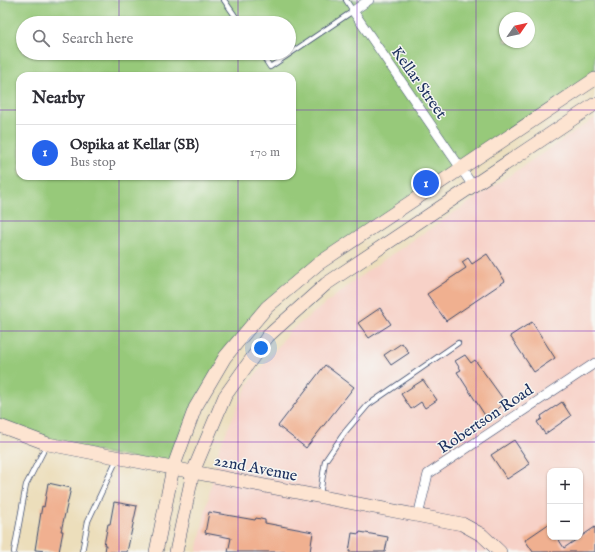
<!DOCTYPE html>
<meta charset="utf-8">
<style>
:root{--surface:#fff;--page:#f7f7f7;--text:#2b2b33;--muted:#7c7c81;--line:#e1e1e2;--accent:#2563eb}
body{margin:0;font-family:"IM FELL English",serif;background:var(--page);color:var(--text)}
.controls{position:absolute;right:12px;bottom:12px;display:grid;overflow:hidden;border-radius:8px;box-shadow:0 1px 3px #0004}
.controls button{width:36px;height:36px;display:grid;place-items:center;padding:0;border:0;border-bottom:1px solid var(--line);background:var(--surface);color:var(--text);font:20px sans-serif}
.compass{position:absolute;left:499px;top:12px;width:36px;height:36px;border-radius:50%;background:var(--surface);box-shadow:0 1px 3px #0004;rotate:56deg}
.you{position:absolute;left:261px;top:348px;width:14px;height:14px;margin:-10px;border:3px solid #fff;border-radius:50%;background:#1a73e8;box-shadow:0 0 0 6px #1a73e833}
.badge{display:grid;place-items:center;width:26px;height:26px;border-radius:50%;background:var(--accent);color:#fff;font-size:13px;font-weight:700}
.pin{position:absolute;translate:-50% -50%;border:2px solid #fff;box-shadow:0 1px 4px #0006}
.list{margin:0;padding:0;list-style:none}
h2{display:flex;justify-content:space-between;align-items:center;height:52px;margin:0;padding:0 16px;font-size:17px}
h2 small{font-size:13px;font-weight:400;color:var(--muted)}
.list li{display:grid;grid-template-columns:26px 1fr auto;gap:12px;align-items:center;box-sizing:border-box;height:56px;padding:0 16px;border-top:1px solid var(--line)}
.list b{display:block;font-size:15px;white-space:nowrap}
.list p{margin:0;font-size:13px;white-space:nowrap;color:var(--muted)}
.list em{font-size:13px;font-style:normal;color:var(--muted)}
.icon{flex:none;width:22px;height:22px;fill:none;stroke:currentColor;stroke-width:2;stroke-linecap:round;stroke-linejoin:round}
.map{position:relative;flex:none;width:595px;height:552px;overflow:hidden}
.search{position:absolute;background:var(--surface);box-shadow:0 1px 3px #0004;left:16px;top:16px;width:280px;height:44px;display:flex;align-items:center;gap:10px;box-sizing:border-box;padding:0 14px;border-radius:22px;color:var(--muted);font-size:15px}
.panel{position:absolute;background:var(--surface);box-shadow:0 1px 3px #0004;left:16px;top:72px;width:280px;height:108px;border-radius:12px}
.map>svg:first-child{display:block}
.built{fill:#f7d1c7;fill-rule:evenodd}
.green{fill:#97c97a;stroke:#597c6c;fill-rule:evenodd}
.building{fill:#f0b090}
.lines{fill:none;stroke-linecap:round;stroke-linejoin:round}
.lane-casing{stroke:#3a496c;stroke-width:6}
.street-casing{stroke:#3a496c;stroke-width:10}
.secondary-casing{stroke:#3a496c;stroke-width:14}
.lane{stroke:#fff;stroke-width:4.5}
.street{stroke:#fff;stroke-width:9}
.secondary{stroke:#fde4d1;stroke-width:13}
.grid{fill:none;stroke:#7b2cbf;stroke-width:1;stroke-opacity:0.55}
.labels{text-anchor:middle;stroke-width:3;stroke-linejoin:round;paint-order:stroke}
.street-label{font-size:16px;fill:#1b2f5e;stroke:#f6f6f2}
</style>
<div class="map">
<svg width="595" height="552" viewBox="0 0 595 552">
<rect width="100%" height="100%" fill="#f6f6f2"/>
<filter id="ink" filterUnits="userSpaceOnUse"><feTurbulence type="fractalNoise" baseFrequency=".025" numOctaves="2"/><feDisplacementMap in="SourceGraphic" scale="8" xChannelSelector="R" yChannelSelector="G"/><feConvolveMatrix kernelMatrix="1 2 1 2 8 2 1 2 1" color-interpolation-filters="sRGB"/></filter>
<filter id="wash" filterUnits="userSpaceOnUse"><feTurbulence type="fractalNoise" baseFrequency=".012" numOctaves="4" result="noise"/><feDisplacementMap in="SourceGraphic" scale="16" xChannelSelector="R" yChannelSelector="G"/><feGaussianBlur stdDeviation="0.9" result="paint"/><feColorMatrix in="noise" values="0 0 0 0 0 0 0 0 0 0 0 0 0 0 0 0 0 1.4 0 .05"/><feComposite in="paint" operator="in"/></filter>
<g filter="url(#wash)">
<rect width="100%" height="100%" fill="#ecdebb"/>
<path class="built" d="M595,118v434h-398l22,-104 29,-64 42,-53 80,-62zM550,471h30v66h-30z"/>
<path class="green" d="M0,0h595v78l-268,182 -56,47 -45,49 -53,110 -146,-28 -27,-17zM505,18h24v24h-24zM23,23h266v30h-266zM20,76h272v100h-272z"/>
<g id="blocks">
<g class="building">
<polygon points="487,254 505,281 446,321 427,294 466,268 462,262 468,258 472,264"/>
<polygon points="380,308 391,324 369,338 358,323"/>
<polygon points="532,322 555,358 534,372 510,336"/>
<polygon points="402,343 409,353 391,365 384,355"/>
<polygon points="465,355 471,363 475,360 506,403 486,417 457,372 461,370 455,361"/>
<polygon points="325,365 354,387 306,448 278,426"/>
<polygon points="423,380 437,400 425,408 421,402 411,409 401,394"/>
<polygon points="562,402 571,416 545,434 537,422 542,419 541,416"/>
<polygon points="514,440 530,464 507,479 491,455"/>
<polygon points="48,483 71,488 61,531 63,531 59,552 35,550 42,506 44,507"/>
<polygon points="114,502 137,506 127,552 105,552 106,545 104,545 108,524 110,524"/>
<polygon points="209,512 255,520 256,518 265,520 265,523 313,532 310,552 228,552 231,538 205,533"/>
<polygon points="550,523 550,537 557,537 564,548 595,527 595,552 533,552 525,540"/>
<polygon points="360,532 388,537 385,552 349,552 352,533 359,534"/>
</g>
</g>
</g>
<g filter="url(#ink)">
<use href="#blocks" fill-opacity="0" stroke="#3a496c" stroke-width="1"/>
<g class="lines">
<defs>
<g id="lane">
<polyline points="224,0 240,23"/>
<polyline points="261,53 270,67 353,11 346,0"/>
<polyline points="320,495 325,461 345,432 368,405 458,343"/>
<polyline points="14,552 26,485 46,446"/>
<polyline points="82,552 88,521 117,459"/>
</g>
<g id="street">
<polyline points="369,0 353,11 473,186"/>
<polyline points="418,516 428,474 595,363"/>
</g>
<g id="secondary">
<polyline points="0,426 48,444 462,524 482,535 500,552"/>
<polyline points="156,552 173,468 195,408 225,357 267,307 318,264 595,79"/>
<polyline points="176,552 193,472 225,396 268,336 326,284 595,104"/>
</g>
</defs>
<use href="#lane" class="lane-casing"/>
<use href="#street" class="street-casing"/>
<use href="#secondary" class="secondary-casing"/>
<use href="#lane" class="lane"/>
<use href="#street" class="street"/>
<use href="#secondary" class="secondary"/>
</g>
</g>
<path class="grid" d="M119,0v23M238,0v23M357,0v552M476,0v552M119,53v23M238,53v23M0,110h20M292,110h303M119,176v376M238,176v376M0,221h595M0,331h595M0,442h595"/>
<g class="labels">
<g class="street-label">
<text transform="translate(420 82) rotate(55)" y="6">Kellar Street</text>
<text transform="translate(485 418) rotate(-34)" y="6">Robertson Road</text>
<text transform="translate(256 467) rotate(11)" y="6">22nd Avenue</text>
</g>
</g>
</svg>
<div class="controls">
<button>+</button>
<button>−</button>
</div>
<svg class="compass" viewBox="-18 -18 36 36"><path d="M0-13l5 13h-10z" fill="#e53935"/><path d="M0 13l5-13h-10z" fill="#7c7c81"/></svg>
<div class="you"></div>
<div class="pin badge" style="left:426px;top:183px">1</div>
<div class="search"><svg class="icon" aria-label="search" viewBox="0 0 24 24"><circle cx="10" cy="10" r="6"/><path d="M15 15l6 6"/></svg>Search here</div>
<section class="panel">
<h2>Nearby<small></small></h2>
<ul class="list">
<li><span class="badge">1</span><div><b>Ospika at Kellar (SB)</b><p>Bus stop</p></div><em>170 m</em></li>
</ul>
</section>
</div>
